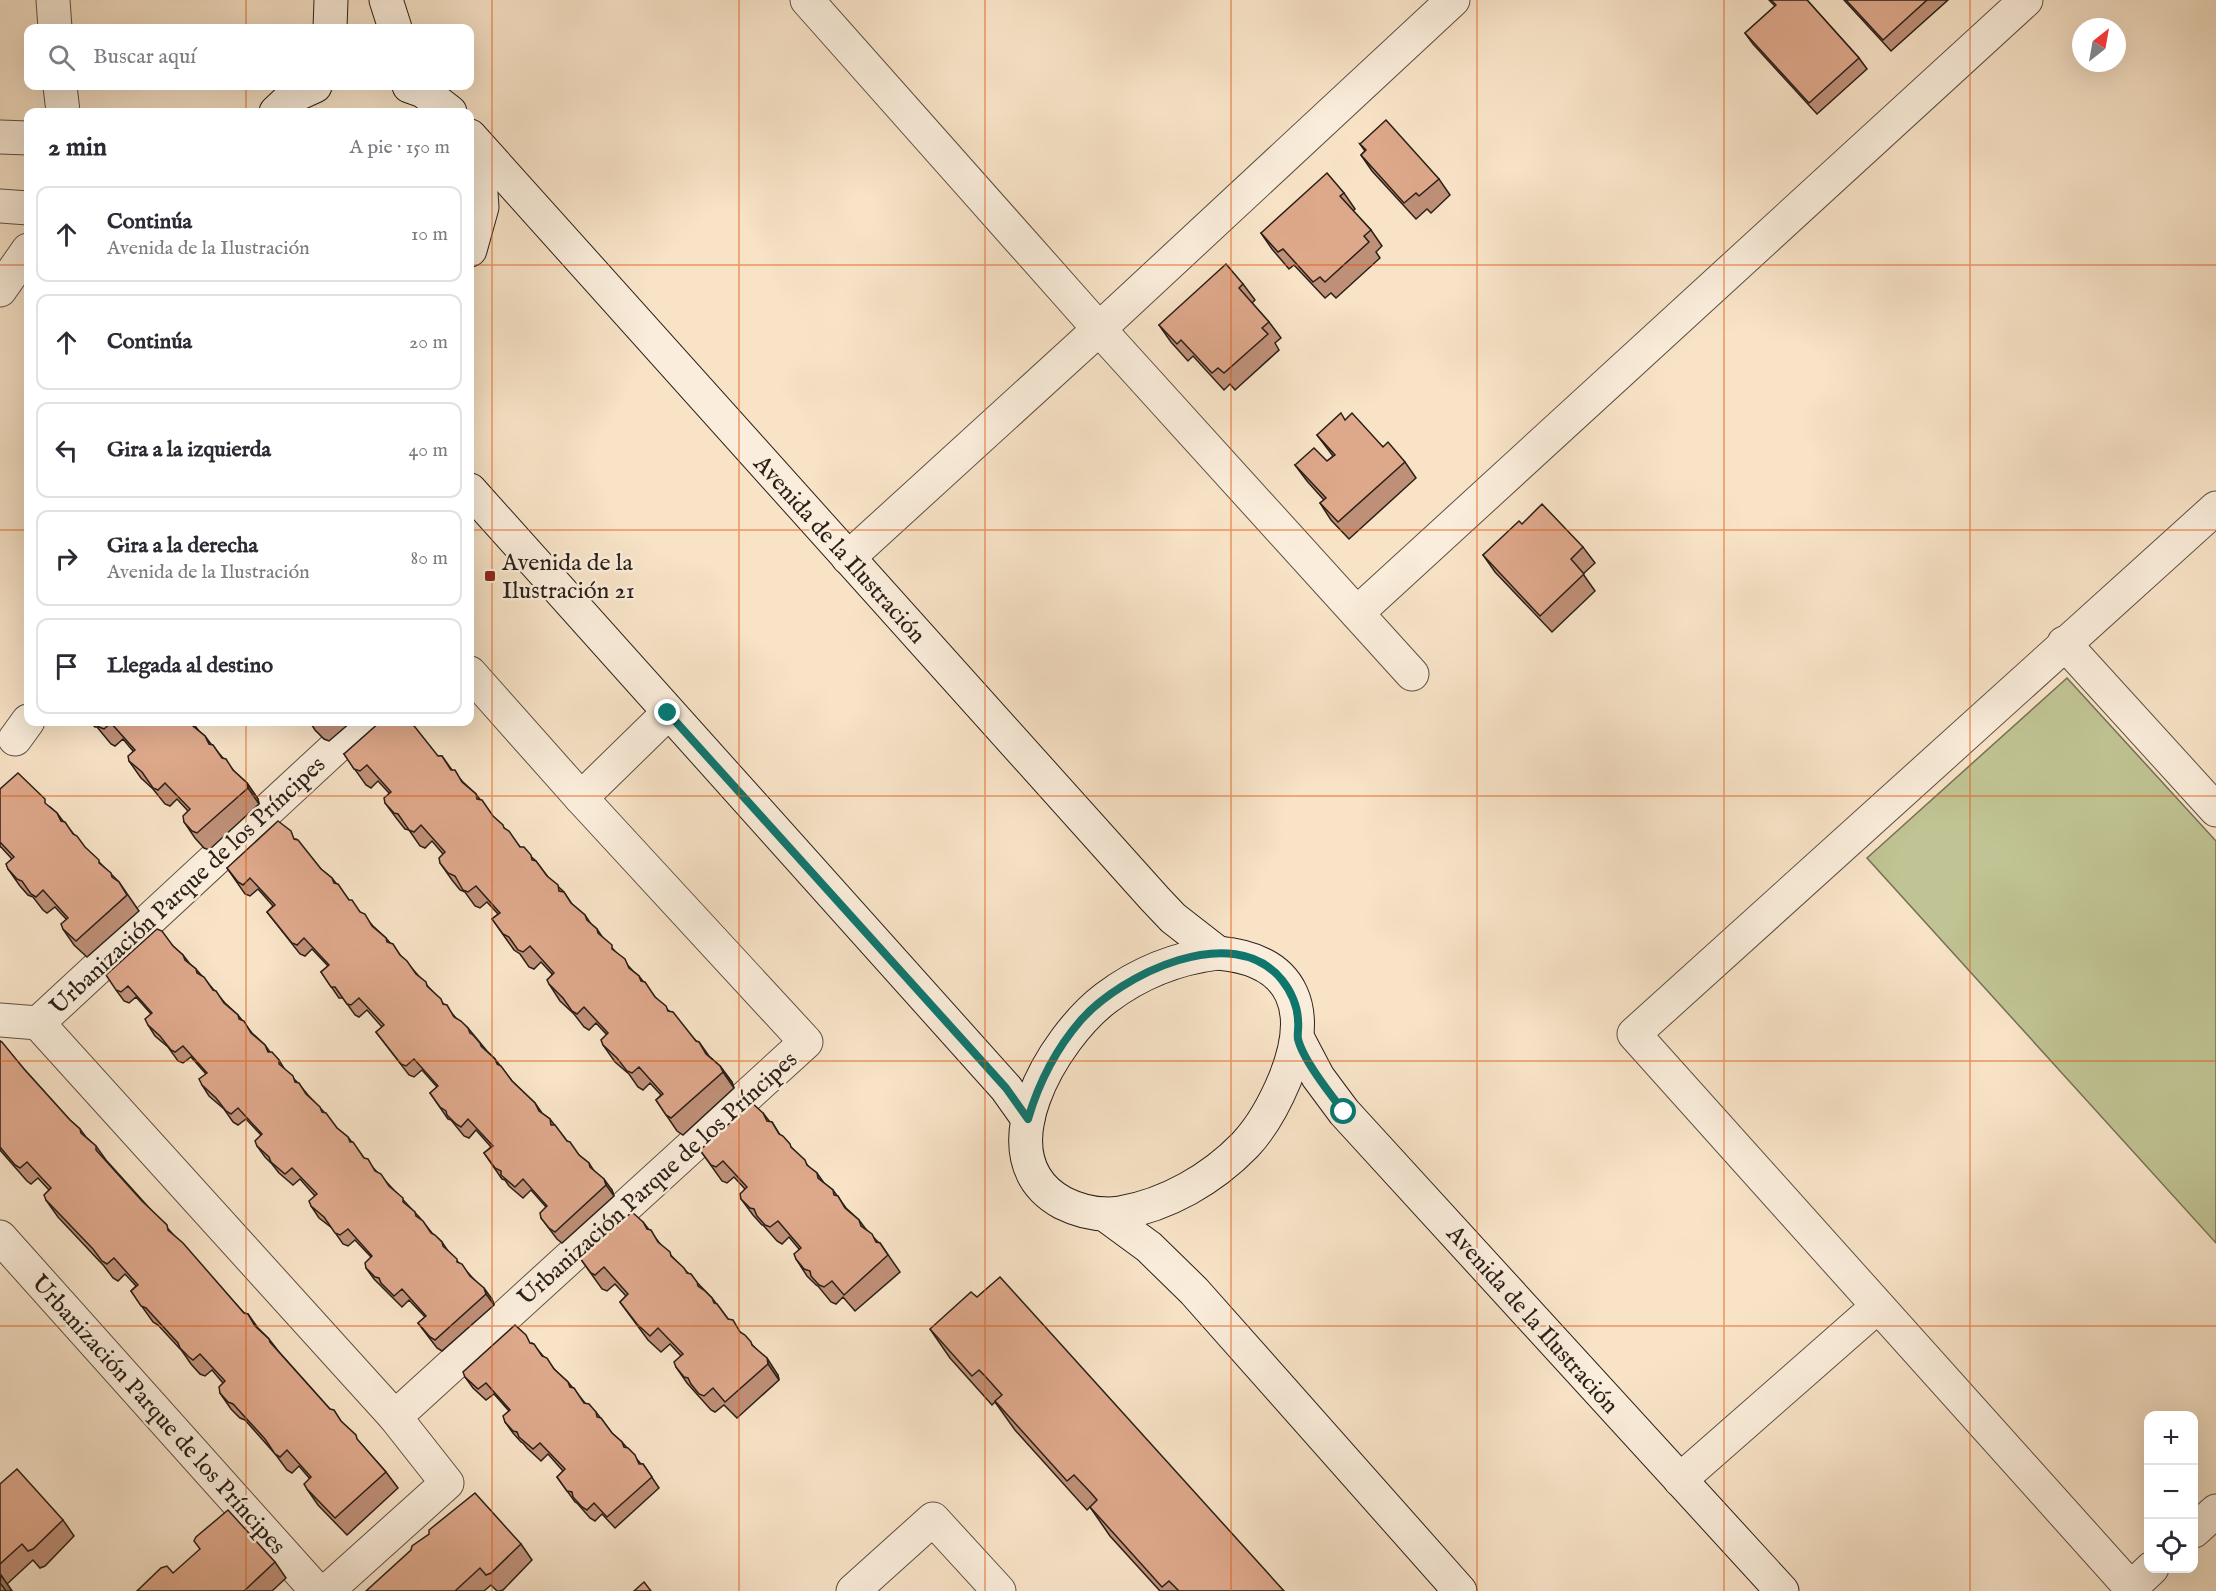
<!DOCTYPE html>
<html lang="es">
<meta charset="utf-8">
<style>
:root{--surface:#fff;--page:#f2f2f3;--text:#2b2b33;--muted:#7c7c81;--line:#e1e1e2}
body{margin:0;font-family:"IM FELL English",serif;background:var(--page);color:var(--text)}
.controls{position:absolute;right:18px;bottom:18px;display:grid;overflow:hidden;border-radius:12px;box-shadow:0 6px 24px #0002}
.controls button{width:54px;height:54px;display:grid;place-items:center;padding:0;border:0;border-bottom:2px solid var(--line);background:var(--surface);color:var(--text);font:30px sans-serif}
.compass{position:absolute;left:2072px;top:18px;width:54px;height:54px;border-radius:50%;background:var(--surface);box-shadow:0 6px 24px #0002;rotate:31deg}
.stop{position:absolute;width:18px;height:18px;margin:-14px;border:4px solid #0f766e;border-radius:50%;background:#fff}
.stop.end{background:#0f766e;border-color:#fff;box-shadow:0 2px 6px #0008}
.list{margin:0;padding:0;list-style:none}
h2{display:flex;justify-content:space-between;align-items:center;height:78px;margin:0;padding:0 24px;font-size:26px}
h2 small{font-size:20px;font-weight:400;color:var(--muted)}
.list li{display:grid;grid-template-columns:39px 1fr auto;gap:18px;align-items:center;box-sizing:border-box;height:96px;margin:0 12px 12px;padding:0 12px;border:2px solid var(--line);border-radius:12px}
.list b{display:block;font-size:22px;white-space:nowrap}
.list p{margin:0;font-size:20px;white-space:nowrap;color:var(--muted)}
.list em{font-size:20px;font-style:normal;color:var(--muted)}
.icon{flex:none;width:33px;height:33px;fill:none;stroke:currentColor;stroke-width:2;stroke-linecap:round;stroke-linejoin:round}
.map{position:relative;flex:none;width:2216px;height:1591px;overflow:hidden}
.search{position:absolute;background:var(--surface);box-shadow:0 6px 24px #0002;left:24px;top:24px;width:450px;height:66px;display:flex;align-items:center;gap:15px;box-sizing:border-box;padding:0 21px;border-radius:12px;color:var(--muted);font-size:22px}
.panel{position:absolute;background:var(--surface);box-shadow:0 6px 24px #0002;left:24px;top:108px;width:450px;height:618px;border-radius:12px}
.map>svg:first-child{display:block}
.green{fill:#c0c393;stroke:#757156;stroke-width:1.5}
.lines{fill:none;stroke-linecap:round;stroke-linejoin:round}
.street-casing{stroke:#5e5044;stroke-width:35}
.secondary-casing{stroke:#2a1f18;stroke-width:35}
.street{stroke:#faeddb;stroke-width:33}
.secondary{stroke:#faeddb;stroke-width:33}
.wall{fill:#bf9078;stroke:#2a1f18;stroke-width:1.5}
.shaded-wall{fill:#9b7661;stroke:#2a1f18;stroke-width:1.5}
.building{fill:#dea88b;stroke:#2a1f18;stroke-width:1.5}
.route{stroke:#0f766e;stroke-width:8}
.grid{fill:none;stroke:#de560d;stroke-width:1.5;stroke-opacity:0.55}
.poi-dot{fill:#8f2418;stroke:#faeddb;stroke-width:2}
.labels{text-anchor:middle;stroke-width:5;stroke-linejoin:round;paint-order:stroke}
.street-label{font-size:24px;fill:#2a1f18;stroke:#faeddb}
.poi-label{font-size:24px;fill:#2a1f18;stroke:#faeddb;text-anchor:start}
</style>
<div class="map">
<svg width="2216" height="1591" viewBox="0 0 2216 1591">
<rect width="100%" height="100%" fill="#f8e3c7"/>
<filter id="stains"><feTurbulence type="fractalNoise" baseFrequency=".00333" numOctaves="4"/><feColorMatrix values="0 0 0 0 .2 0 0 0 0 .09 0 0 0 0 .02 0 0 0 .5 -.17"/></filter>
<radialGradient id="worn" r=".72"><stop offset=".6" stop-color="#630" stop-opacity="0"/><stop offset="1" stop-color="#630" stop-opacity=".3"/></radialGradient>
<polygon class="green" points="2067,678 2216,841 2216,1243 1867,858"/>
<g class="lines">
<defs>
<g id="street">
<polyline points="53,0 55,28"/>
<polyline points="807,0 1099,329 1412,674"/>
<polyline points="60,86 63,112"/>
<polyline points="0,137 28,138"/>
<polyline points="0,206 28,208"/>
<polyline points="0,290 28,250"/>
<polyline points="848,558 1099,329 1453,0"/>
<polyline points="1357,613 2026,0"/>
<polyline points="2064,643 2216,810"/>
<polyline points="470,673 581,798"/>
<polyline points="15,739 28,721"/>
<polyline points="0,1020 38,1023 395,1417"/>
<polyline points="38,1023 363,722"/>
<polyline points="0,1237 317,1591"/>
<polyline points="1680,1480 1877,1307"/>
<polyline points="2194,1531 2216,1511"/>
<polyline points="2152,1568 2131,1588 1634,1034 2216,508"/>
<polyline points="327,1591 447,1483 395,1417 806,1042 581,798 668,713"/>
<polyline points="853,1591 933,1519 999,1591"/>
</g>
<g id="secondary">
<polyline points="386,0 395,28"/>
<polyline points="330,28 331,0"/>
<polyline points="409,86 423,91 450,112"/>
<polyline points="276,112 293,96 315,86"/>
<polyline points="470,136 1155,899 1173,918 1218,953"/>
<polyline points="470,144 479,166 482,207 470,250"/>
<polyline points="470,490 1006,1088 1028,1119"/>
<path d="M1218,953c79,7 94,59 67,126 -10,24 -22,47 -40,66 -33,34 -78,60 -125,68 -20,3 -39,-1 -57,-10 -83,-45 -9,-166 43,-205 33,-25 71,-40 112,-45z"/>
<polyline points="1298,1039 1318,1077 1344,1112 1782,1591"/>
<polyline points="1104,1214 1149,1247 1194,1291 1460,1591"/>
</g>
</defs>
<use href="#street" class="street-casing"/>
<use href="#secondary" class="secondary-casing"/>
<use href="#street" class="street"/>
<use href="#secondary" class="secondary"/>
</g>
<g class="wall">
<polygon points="1769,0 1807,0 1859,58 1867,69 1817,114 1753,44 1745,33 1775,6"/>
<polygon points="1844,0 1948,0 1891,51"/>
<polygon points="1360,144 1439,179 1450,195 1431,213 1427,209 1416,219 1372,171 1361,155 1365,151"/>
<polygon points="1344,193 1355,209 1353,211 1371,230 1382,246 1376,252 1380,258 1336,298 1331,293 1325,298 1294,265 1289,269 1272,249 1261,233"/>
<polygon points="1243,284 1255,300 1252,303 1269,322 1281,338 1275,343 1279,350 1235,390 1230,384 1224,390 1193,356 1188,361 1171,342 1159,325"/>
<polygon points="1345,420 1405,462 1416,478 1349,539 1331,520 1320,503 1324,500 1307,481 1295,465 1327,461 1333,456 1317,435"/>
<polygon points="1522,524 1583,547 1595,563 1583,574 1595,591 1552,632 1495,572 1483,555"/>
<polygon points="90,722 192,722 199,731 205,736 211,744 234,771 247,783 258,799 259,804 209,850 204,848 195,838 184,822 188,811 177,799 170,806 165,804 153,789 141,778 129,761 133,751 123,739 115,746 111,744 97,727 95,727"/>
<polygon points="310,722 351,722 329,741 324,739 315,730"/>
<polygon points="344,754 442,756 452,770 463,782 476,794 493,817 506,830 520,847 535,860 548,877 563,891 572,904 585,915 591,924 597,929 603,938 633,971 639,976 655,997 670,1012 696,1041 699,1042 709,1056 720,1066 732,1082 734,1088 683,1135 677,1131 656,1100 661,1095 650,1083 643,1090 638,1087 629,1074 615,1062 603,1045 607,1035 596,1023 589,1030 584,1027 574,1014 560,1001 549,984 552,974 541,962 534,969 529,967 520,954 514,950 492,919 498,914 487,902 480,908 475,906 465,892 460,890 452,880 440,863 443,854 432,841 425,848 420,846 409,830 405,829 397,819 385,803 389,793 378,781 371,788 366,785"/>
<polygon points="0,789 50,807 57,813 63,821 85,848 119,882 139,911 87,957 74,945 63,929 66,919 55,907 47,913 43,910 33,897 28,895 20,886 8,869 12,859 1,847 0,847"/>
<polygon points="296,839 321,869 332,878 349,900 373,926 386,938 401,956 456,1018 468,1028 487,1051 495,1059 512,1081 535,1103 542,1113 550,1119 567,1141 579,1155 589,1163 594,1171 612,1190 614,1196 562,1243 557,1239 541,1218 546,1207 531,1190 523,1198 509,1186 505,1180 502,1179 484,1153 491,1147 476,1130 469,1138 464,1136 451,1120 448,1119 430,1093 437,1087 422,1070 414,1077 409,1075 376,1032 382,1027 367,1010 359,1017 355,1015 343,998 339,998 321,972 328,966 312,949 305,956 300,954 267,912 273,906 258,889 250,896 245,894 227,868"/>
<polygon points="173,946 183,955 190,964 196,969 225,1003 238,1015 252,1033 265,1045 270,1052 279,1060 285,1070 298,1083 308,1095 324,1112 337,1128 348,1137 364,1158 420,1218 432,1233 442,1242 448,1251 492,1299 494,1305 442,1351 437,1348 418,1323 425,1317 409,1300 402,1307 374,1279 366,1268 371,1257 355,1240 348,1246 343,1244 332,1228 319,1218 311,1206 315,1196 300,1179 293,1185 279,1173 272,1164 265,1157 257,1146 261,1135 246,1119 238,1125 233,1122 224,1109 209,1096 202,1085 206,1074 191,1057 183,1063 178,1061 168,1047 155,1036 148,1025 151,1014 136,997 129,1003 124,1001 116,990"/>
<polygon points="0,1041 24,1069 70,1120 80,1129 86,1137 96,1146 106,1160 244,1313 248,1314 258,1328 269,1339 279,1352 386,1472 398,1488 347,1535 318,1505 307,1489 310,1479 299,1466 292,1473 287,1470 276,1455 245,1420 240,1418 231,1409 220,1393 223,1383 212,1370 205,1376 200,1374 191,1364 182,1351 158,1325 153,1322 131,1291 136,1286 125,1274 118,1281 113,1278 104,1266 58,1217 46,1200 49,1190 38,1178 31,1184 27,1181 0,1150"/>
<polygon points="763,1113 770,1122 772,1122 780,1135 810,1168 817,1173 824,1183 833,1190 846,1208 859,1220 865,1228 878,1242 880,1243 900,1272 855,1311 843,1297 836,1304 831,1302 818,1286 816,1285 807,1276 796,1259 799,1249 789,1237 782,1244 777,1241 763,1225 762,1225 753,1215 741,1199 745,1189 734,1177 727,1183 722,1181 700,1150"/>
<polygon points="643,1222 661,1245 712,1298 729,1320 757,1350 778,1375 779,1380 737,1418 724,1405 715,1412 711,1410 687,1383 676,1367 681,1356 670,1344 661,1352 648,1340 620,1302 626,1296 615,1284 607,1291 602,1289 580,1258"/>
<polygon points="930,1329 1284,1591 1160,1591 1110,1536 1090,1507 1087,1510 1015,1430 995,1402 992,1405 950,1358"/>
<polygon points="532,1343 555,1370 568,1382 585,1403 596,1412 612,1433 622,1442 641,1464 643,1464 659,1488 615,1528 602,1514 595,1521 590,1518 577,1503 575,1502 557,1477 563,1471 548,1454 541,1461 527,1448 523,1443 521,1442 513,1433 505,1422 509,1411 494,1394 486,1400 473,1388 465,1377"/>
<polygon points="0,1484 63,1520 74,1536 45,1566 40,1568 33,1560 7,1584 12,1591 0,1591"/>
<polygon points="521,1544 532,1560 503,1590 500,1591 497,1591 491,1585 484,1591 366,1591"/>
<polygon points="275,1562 286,1578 272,1591 137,1591 173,1573"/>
</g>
<g class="shaded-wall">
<polygon points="247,783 258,799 259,804 248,788"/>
<polygon points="720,1066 732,1082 734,1088 723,1072"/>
<polygon points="604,1179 612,1190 614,1196 606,1185"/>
<polygon points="484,1288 492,1299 494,1305 486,1294"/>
<polygon points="767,1358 778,1375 779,1380 768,1364"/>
<polygon points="1,1575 12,1591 6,1591 0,1583"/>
</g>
<g class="building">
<polygon points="1771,0 1807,0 1859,58 1809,103 1745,33 1776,5"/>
<polygon points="1846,0 1927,0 1883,40"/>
<polygon points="1386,120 1439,179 1419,196 1416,193 1404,203 1361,155 1366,150 1360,144"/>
<polygon points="1327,173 1344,193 1340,196 1371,230 1364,236 1369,242 1325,282 1320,277 1313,282 1283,249 1278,252 1261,233"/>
<polygon points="1226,264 1243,284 1239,288 1269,322 1262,328 1268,334 1224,373 1218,368 1212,373 1181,340 1177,344 1159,325"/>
<polygon points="1341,413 1345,420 1352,413 1383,447 1388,442 1405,462 1338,522 1320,503 1326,498 1295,465 1314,448 1327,461 1335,455 1317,435"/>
<polygon points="1542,504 1583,547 1571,559 1584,574 1540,616 1483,555 1519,521 1522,524"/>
<polygon points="94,722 192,722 193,726 205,736 209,744 213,745 222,758 226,759 233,770 247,783 248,788 197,833 192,831 184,822 183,816 190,809 165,783 158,790 153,788 142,772 129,761 128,756 135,750 111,723 104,729 99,727"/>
<polygon points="311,722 321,722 318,725"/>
<polygon points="380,722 410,722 415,727 438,756 442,756 451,770 455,770 462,782 476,794 477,799 482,800 493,816 503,825 504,828 509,831 520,847 524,847 531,855 532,860 536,861 547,876 558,885 559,891 564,892 571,903 585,915 587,920 597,929 598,933 612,945 612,949 625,959 629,968 639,976 641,981 645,982 655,997 666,1006 668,1011 673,1012 696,1041 699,1042 706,1054 720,1066 723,1072 671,1118 666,1115 656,1100 663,1094 639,1067 632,1073 627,1071 617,1058 603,1045 601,1040 608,1033 584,1007 577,1014 572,1011 563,998 549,984 547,980 554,973 530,946 523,952 518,950 509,937 503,934 492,919 500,913 476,886 468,892 463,890 455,876 448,873 440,863 439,858 445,852 421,825 414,832 409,830 398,814 394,813 385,803 384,798 391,792 367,765 360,771 354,769 344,754"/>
<polygon points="18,773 45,799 45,803 57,813 61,821 65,822 73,834 77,836 85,847 99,860 99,863 111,873 112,877 119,882 127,895 76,941 63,929 61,924 68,918 43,890 36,897 31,894 22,881 17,879 8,869 6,864 14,857 0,842 0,789"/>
<polygon points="278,821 291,831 294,839 298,840 321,869 332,878 334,883 338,884 349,900 352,900 360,912 365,914 372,926 386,938 387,942 393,944 400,955 407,961 416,974 426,982 427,986 441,999 443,1004 447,1005 454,1017 461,1021 468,1028 470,1033 473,1035 480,1043 481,1046 495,1059 497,1064 501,1066 512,1081 535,1103 539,1111 550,1119 551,1125 555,1125 567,1141 570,1142 579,1155 589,1163 590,1167 604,1179 606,1185 555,1232 549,1228 541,1218 540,1213 547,1206 523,1179 515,1187 501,1175 501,1171 495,1168 484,1153 493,1146 468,1119 461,1127 456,1124 447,1115 446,1111 440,1107 430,1093 438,1086 414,1059 406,1066 401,1064 376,1032 384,1025 359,998 351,1005 347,1004 335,987 331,987 321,972 329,965 304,938 297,945 292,943 267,912 275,905 250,878 243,885 238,882 227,868"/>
<polygon points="157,929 162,931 173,946 183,955 185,960 196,969 197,973 204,977 213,990 216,991 224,1003 238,1015 239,1019 244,1021 251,1033 265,1045 268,1052 272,1052 279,1060 279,1064 293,1076 295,1082 299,1083 306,1094 320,1107 322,1112 326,1113 337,1128 348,1137 350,1142 353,1142 364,1158 368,1159 375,1171 381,1174 389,1186 403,1198 403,1202 415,1212 416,1216 423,1221 431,1233 435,1235 442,1242 443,1246 457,1259 457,1262 462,1264 470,1276 484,1288 486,1294 435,1340 430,1337 418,1323 426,1316 402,1289 394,1296 381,1283 379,1278 375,1277 366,1268 365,1263 372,1256 348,1229 340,1235 335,1233 324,1217 311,1206 309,1201 317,1194 292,1168 285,1174 271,1162 269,1157 257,1146 255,1141 262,1134 238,1108 231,1114 226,1111 216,1098 202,1085 199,1079 207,1073 183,1046 175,1052 171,1050 160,1036 148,1025 145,1019 152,1013 128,986 121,992 116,990 106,975"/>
<polygon points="0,1041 2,1042 24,1069 70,1120 80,1129 81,1133 96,1146 96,1150 142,1201 167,1225 168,1230 183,1243 244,1313 248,1314 255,1326 269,1339 270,1342 330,1409 334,1410 341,1421 356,1435 357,1439 386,1472 335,1518 307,1489 304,1484 311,1477 287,1450 280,1457 275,1454 265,1439 233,1404 228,1402 220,1393 219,1387 225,1381 200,1354 193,1360 189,1357 180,1348 178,1343 146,1308 141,1306 131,1291 138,1285 114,1258 107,1264 102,1261 93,1249 46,1200 44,1195 51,1188 27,1162 20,1168 15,1165 0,1147"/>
<polygon points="752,1103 763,1113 767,1121 772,1122 779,1134 783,1136 790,1144 791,1147 805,1160 807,1165 817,1173 818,1178 833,1190 834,1195 838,1196 845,1208 859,1220 861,1226 872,1234 876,1242 880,1243 888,1255 844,1295 832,1281 824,1287 819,1285 811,1276 810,1271 804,1269 796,1259 794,1254 801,1248 778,1221 770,1227 765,1225 757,1216 754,1209 750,1208 741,1199 740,1194 747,1187 723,1161 716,1167 711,1165 700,1150"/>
<polygon points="632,1212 643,1222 647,1229 651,1230 658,1242 670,1252 671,1256 684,1268 687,1273 691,1274 697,1282 698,1286 705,1291 712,1298 714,1303 717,1304 728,1319 733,1320 740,1332 745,1335 751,1342 752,1345 767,1358 768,1364 725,1402 713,1388 704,1396 699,1394 691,1384 688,1378 684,1377 676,1367 674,1362 683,1354 658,1328 650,1336 637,1324 620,1302 628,1294 604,1267 595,1275 591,1273 580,1258"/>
<polygon points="1000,1277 1284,1591 1179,1591 1169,1581 1162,1587 1090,1507 1097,1500 1091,1493 1074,1475 1067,1481 995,1401 1002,1395 985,1376 979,1370 972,1376 930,1329 971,1292 977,1297"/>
<polygon points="515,1325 526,1335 530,1343 534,1344 542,1356 547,1358 554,1369 568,1382 570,1387 574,1388 584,1403 589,1404 596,1412 597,1417 601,1418 612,1433 622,1442 624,1447 628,1448 635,1455 639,1464 643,1464 652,1477 607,1517 594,1503 587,1510 582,1507 573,1497 572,1492 567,1491 557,1477 565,1469 540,1443 533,1449 519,1437 517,1432 513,1431 505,1422 503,1416 510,1410 486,1383 478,1389 465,1377 463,1372"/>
<polygon points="17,1469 63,1520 33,1549 28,1551 22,1544 0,1564 0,1484"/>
<polygon points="475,1493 521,1544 491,1573 486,1575 480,1568 455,1591 366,1591 411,1550 412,1546 429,1534 429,1530"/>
<polygon points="228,1510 275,1562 244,1591 137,1591 161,1568 167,1566 173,1573 200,1549 194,1541 196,1537"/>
<polygon points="644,1582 651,1591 634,1591"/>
</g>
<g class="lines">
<path class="route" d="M668,713l338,375 22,31c11,-37 27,-69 53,-99 40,-45 152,-101 201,-40 9,11 16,27 16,41 1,6 -1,13 0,18 5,21 33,56 46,73"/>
</g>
<path class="grid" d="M246,0v28M492,0v1591M739,0v1591M985,0v1591M1231,0v1591M1477,0v1591M1724,0v1591M1970,0v1591M246,86v26M0,265h28M470,265h1746M0,530h28M470,530h1746M246,722v869M0,796h2216M0,1061h2216M0,1326h2216"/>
<rect class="poi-dot" x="484" y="570" width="12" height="12" rx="3"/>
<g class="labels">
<g class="street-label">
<text transform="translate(840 549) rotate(48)" y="8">Avenida de la Ilustración</text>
<text transform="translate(187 885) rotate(-43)" y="8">Urbanización Parque de los Príncipes</text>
<text transform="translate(657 1178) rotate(-42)" y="8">Urbanización Parque de los Príncipes</text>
<text transform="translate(1533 1319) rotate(48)" y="8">Avenida de la Ilustración</text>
<text transform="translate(159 1414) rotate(48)" y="8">Urbanización Parque de los Príncipes</text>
</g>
<g class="poi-label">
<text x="502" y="570">Avenida de la<tspan x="502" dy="28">Ilustración 21</tspan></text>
</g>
</g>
<rect width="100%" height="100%" filter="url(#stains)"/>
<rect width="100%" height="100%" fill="url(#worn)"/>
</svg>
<div class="controls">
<button>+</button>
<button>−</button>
<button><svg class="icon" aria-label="locate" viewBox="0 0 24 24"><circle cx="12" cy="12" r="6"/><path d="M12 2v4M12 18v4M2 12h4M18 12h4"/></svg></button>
</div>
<svg class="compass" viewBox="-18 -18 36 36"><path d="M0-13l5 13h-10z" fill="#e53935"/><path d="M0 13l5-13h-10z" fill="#7c7c81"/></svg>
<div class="stop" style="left:1344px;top:1112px"></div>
<div class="stop end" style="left:668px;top:713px"></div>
<div class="search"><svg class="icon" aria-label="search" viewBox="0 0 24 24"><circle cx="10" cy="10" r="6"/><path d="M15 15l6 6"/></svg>Buscar aquí</div>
<section class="panel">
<h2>2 min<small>A pie · 150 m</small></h2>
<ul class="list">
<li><svg class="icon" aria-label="ahead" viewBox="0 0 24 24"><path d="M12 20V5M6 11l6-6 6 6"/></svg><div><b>Continúa</b><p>Avenida de la Ilustración</p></div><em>10 m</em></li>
<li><svg class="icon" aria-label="ahead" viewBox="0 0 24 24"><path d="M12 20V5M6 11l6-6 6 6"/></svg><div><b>Continúa</b></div><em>20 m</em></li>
<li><svg class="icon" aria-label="left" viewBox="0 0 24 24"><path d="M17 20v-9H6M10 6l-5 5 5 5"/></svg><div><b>Gira a la izquierda</b></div><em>40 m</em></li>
<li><svg class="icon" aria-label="right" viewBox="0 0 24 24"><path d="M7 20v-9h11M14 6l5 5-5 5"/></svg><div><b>Gira a la derecha</b><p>Avenida de la Ilustración</p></div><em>80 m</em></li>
<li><svg class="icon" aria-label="arrive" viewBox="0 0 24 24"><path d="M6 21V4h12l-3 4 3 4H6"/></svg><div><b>Llegada al destino</b></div></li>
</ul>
</section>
</div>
